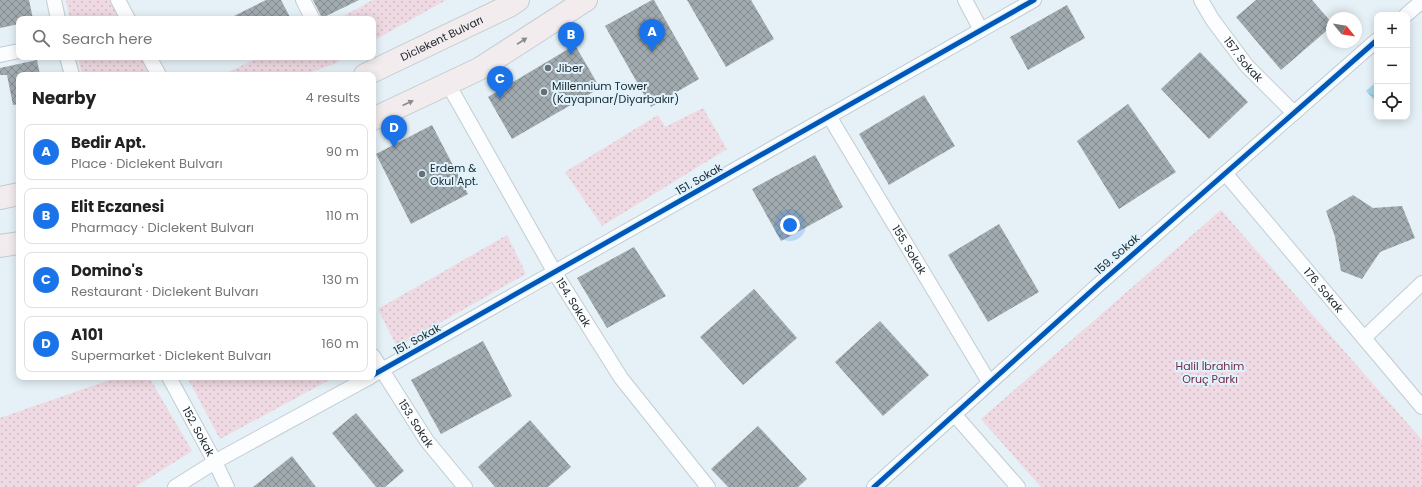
<!DOCTYPE html>
<meta charset="utf-8">
<style>
:root{--surface:#fff;--page:#f6f6f6;--text:#222;--muted:#767676;--line:#e0e0e0;--accent:#1a73e8}
body{margin:0;font-family:Poppins,sans-serif;background:var(--page);color:var(--text)}
.controls{position:absolute;right:12px;top:12px;display:grid;overflow:hidden;border-radius:8px;box-shadow:0 2px 10px #0003}
.controls button{width:36px;height:36px;display:grid;place-items:center;padding:0;border:0;border-bottom:1px solid var(--line);background:var(--surface);color:var(--text);font:20px sans-serif}
.compass{position:absolute;left:1326px;top:12px;width:36px;height:36px;border-radius:50%;background:var(--surface);box-shadow:0 2px 10px #0003;rotate:120deg}
.you{position:absolute;left:790px;top:225px;width:14px;height:14px;margin:-10px;border:3px solid #fff;border-radius:50%;background:#1a73e8;box-shadow:0 0 0 6px #1a73e833}
.badge{display:grid;place-items:center;width:26px;height:26px;border-radius:50%;background:var(--accent);color:#fff;font-size:13px;font-weight:700}
.pin{position:absolute;translate:-50% -33px;filter:drop-shadow(0 1px 2px #0008)}
.pin::after{content:'';position:absolute;top:21px;width:14px;height:12px;background:inherit;clip-path:polygon(0 0,100% 0,50% 100%)}
.list{margin:0;padding:0;list-style:none}
h2{display:flex;justify-content:space-between;align-items:center;height:52px;margin:0;padding:0 16px;font-size:17px}
h2 small{font-size:13px;font-weight:400;color:var(--muted)}
.list li{display:grid;grid-template-columns:26px 1fr auto;gap:12px;align-items:center;box-sizing:border-box;height:56px;margin:0 8px 8px;padding:0 8px;border:1px solid var(--line);border-radius:8px}
.list b{display:block;font-size:15px;white-space:nowrap}
.list p{margin:0;font-size:13px;white-space:nowrap;color:var(--muted)}
.list em{font-size:13px;font-style:normal;color:var(--muted)}
.icon{flex:none;width:22px;height:22px;fill:none;stroke:currentColor;stroke-width:2;stroke-linecap:round;stroke-linejoin:round}
.map{position:relative;flex:none;width:1422px;height:487px;overflow:hidden}
.search{position:absolute;background:var(--surface);box-shadow:0 2px 10px #0003;left:16px;top:16px;width:360px;height:44px;display:flex;align-items:center;gap:10px;box-sizing:border-box;padding:0 14px;border-radius:8px;color:var(--muted);font-size:15px}
.panel{position:absolute;background:var(--surface);box-shadow:0 2px 10px #0003;left:16px;top:72px;width:360px;height:308px;border-radius:8px}
.map>svg:first-child{display:block}
.grass{fill:url(#grass-dots)}
.water{fill:url(#water-ripples)}
.building{fill:url(#building-cross-hatch)}
.lines{fill:none;stroke-linecap:round;stroke-linejoin:round}
.street-casing{stroke:#c3ccd1;stroke-width:16}
.primary-casing{stroke:#c5cbce;stroke-width:24}
.street{stroke:#fbfdfe;stroke-width:14}
.primary{stroke:#f3ecef;stroke-width:22}
.cycleway-casing{stroke:#def3fe;stroke-width:8}
.cycleway{stroke:#0057b8;stroke-width:5}
.oneway{fill:#8a8b8e}
.poi-dot{fill:#667074;stroke:#def3fe;stroke-width:1.5}
.labels{text-anchor:middle;stroke-width:4;stroke-linejoin:round;paint-order:stroke}
.street-label{font-size:11px;fill:#222a2e;stroke:#def3fe}
.poi-label{font-size:11px;fill:#222a2e;stroke:#def3fe;text-anchor:start}
.park-label{font-size:11px;fill:#762942;stroke:#def3fe}
</style>
<div class="map">
<svg width="1422" height="487" viewBox="0 0 1422 487">
<defs>
<pattern id="grass-dots" width="8" height="8" patternUnits="userSpaceOnUse"><rect width="8" height="8" fill="#efd9e2"/><path d="M2 2h.1M6 6h.1" fill="none" stroke="#cdbac2" stroke-width="1.8" stroke-linecap="round"/></pattern>
<pattern id="water-ripples" width="26" height="14" patternUnits="userSpaceOnUse"><rect width="26" height="14" fill="#a6d7f0"/><path d="M2 4q2-2 4 0t4 0M15 11q2-2 4 0t4 0" fill="none" stroke="#8fb9ce"/></pattern>
<pattern id="building-cross-hatch" width="8" height="8" patternUnits="userSpaceOnUse"><rect width="8" height="8" fill="#a1aaaf"/><path d="M0 0l8 8M0 8l8-8" fill="none" stroke="#838b8f"/></pattern>
</defs>
<rect width="100%" height="100%" fill="#e5f1f7"/>
<g class="grass">
<polygon points="66,0 110,0 120,19 70,19"/>
<polygon points="373,0 446,0 373,41 373,19 338,19"/>
<polygon points="78,57 141,57 150,75 82,75"/>
<polygon points="260,57 346,57 334,64 303,75 222,75"/>
<polygon points="703,108 727,149 602,226 565,172 658,115 665,127"/>
<polygon points="1221,210 1422,440 1422,487 1041,487 981,419"/>
<polygon points="507,235 526,274 397,347 378,309"/>
<polygon points="118,377 149,377 192,451 135,487 0,487 0,418"/>
<polygon points="187,377 335,377 220,439"/>
</g>
<polygon class="water" points="1377,81 1377,98 1374,100 1366,91"/>
<g class="building">
<polygon points="0,0 29,0 33,19 19,19 19,24 0,28"/>
<polygon points="266,0 281,0 291,19 228,19"/>
<polygon points="313,0 359,0 322,18"/>
<polygon points="652,0 654,0 699,79 651,107 605,26"/>
<polygon points="687,0 751,0 774,39 726,67"/>
<polygon points="1256,0 1312,0 1332,23 1332,26 1281,70 1236,17"/>
<polygon points="1067,5 1085,38 1028,70 1010,37"/>
<polygon points="575,45 600,88 512,139 488,97"/>
<polygon points="1200,52 1248,102 1209,139 1161,89"/>
<polygon points="37,60 40,75 19,75 19,104 13,105 7,75 0,75 0,68"/>
<polygon points="924,95 955,146 889,185 859,134"/>
<polygon points="1128,104 1176,172 1119,209 1077,141"/>
<polygon points="432,125 468,194 411,224 376,154"/>
<polygon points="815,155 843,207 781,241 752,189"/>
<polygon points="1353,195 1373,208 1402,206 1415,238 1380,252 1362,279 1341,271 1335,237 1326,211"/>
<polygon points="999,224 1039,292 988,322 948,255"/>
<polygon points="634,247 666,296 607,328 577,278"/>
<polygon points="754,289 797,338 743,385 700,337"/>
<polygon points="880,321 929,375 883,416 835,362"/>
<polygon points="483,341 512,396 441,434 411,380"/>
<polygon points="356,413 404,471 385,487 376,487 332,433"/>
<polygon points="530,420 571,467 548,487 495,487 478,467"/>
<polygon points="758,426 807,479 798,487 728,487 711,469"/>
<polygon points="292,456 316,487 253,487"/>
</g>
<g class="lines">
<defs>
<g id="street">
<polyline points="54,0 58,19"/>
<polyline points="118,0 128,19"/>
<polyline points="303,0 312,18"/>
<polyline points="965,0 981,30"/>
<path id="s1" d="M1201,0l11,19 35,47 47,47"/>
<polyline points="1406,15 1422,1"/>
<polyline points="0,55 19,51"/>
<polyline points="67,57 72,75"/>
<polyline points="149,57 159,75"/>
<path id="s2" d="M448,84l107,189 66,105 87,109"/>
<path id="s3" d="M829,116l160,266"/>
<path id="s4" d="M1225,173l197,234"/>
<polyline points="1364,338 1422,283"/>
<path id="s5" d="M373,356l54,85 38,46"/>
<polyline points="373,375 1034,0"/>
<path id="s6" d="M169,377l46,85 12,25"/>
<polyline points="954,414 1018,487"/>
<polyline points="175,487 218,460 370,377"/>
<polyline points="874,487 1098,285 1377,40"/>
</g>
<g id="primary">
<path id="s7" d="M365,75l144,-69 9,-6"/>
<polyline points="373,119 479,69 586,0"/>
<polyline points="0,198 19,194"/>
<polyline points="0,246 19,243"/>
</g>
</defs>
<use href="#street" class="street-casing"/>
<use href="#primary" class="primary-casing"/>
<use href="#street" class="street"/>
<use href="#primary" class="primary"/>
<defs>
<g id="cycleway">
<polyline points="373,375 1034,0"/>
<polyline points="874,487 1098,285 1377,40"/>
</g>
</defs>
<use href="#cycleway" class="cycleway-casing"/>
<use href="#cycleway" class="cycleway"/>
</g>
<defs><path id="oneway-solid" d="M-6-.8H1V-3.2L6.5 0L1 3.2V.8H-6Z"/></defs>
<g class="oneway">
<use href="#oneway-solid" transform="translate(522 41) rotate(-33)"/>
<use href="#oneway-solid" transform="translate(408 103) rotate(-25)"/>
</g>
<g class="poi-dot">
<circle cx="548" cy="68" r="4"/>
<circle cx="544" cy="92" r="4"/>
<circle cx="422" cy="174" r="4"/>
</g>
<g class="labels">
<g class="street-label">
<text dy="4" stroke="none"><textPath href="#s7" startOffset="85">Diclekent Bulvarı</textPath></text>
<text dy="4" stroke="none"><textPath href="#s1" startOffset="73">157. Sokak</textPath></text>
<text transform="translate(699 179) rotate(-30)" y="4">151. Sokak</text>
<text dy="4" stroke="none"><textPath href="#s3" startOffset="156">155. Sokak</textPath></text>
<text transform="translate(1117 254) rotate(-41)" y="4">159. Sokak</text>
<text dy="4" stroke="none"><textPath href="#s4" startOffset="153">176. Sokak</textPath></text>
<text dy="4" stroke="none"><textPath href="#s2" startOffset="252">154. Sokak</textPath></text>
<text transform="translate(417 339) rotate(-29)" y="4">151. Sokak</text>
<text dy="4" stroke="none"><textPath href="#s5" startOffset="80">153. Sokak</textPath></text>
<text dy="4" stroke="none"><textPath href="#s6" startOffset="62">152. Sokak</textPath></text>
</g>
<g class="poi-label">
<text x="556" y="72">Jiber</text>
<text x="552" y="90">Millennium Tower<tspan x="552" dy="13">(Kayapınar/Diyarbakır)</tspan></text>
<text x="430" y="172">Erdem &amp;<tspan x="430" dy="13">Okul Apt.</tspan></text>
</g>
<g class="park-label">
<text x="1210" y="370">Halil İbrahim<tspan x="1210" dy="13">Oruç Parkı</tspan></text>
</g>
</g>
</svg>
<div class="controls">
<button>+</button>
<button>−</button>
<button><svg class="icon" aria-label="locate" viewBox="0 0 24 24"><circle cx="12" cy="12" r="6"/><path d="M12 2v4M12 18v4M2 12h4M18 12h4"/></svg></button>
</div>
<svg class="compass" viewBox="-18 -18 36 36"><path d="M0-13l5 13h-10z" fill="#e53935"/><path d="M0 13l5-13h-10z" fill="#767676"/></svg>
<div class="you"></div>
<div class="pin badge" style="left:652px;top:52px">A</div>
<div class="pin badge" style="left:571px;top:55px">B</div>
<div class="pin badge" style="left:500px;top:99px">C</div>
<div class="pin badge" style="left:394px;top:148px">D</div>
<div class="search"><svg class="icon" aria-label="search" viewBox="0 0 24 24"><circle cx="10" cy="10" r="6"/><path d="M15 15l6 6"/></svg>Search here</div>
<section class="panel">
<h2>Nearby<small>4 results</small></h2>
<ul class="list">
<li><span class="badge">A</span><div><b>Bedir Apt.</b><p>Place · Diclekent Bulvarı</p></div><em>90 m</em></li>
<li><span class="badge">B</span><div><b>Elit Eczanesi</b><p>Pharmacy · Diclekent Bulvarı</p></div><em>110 m</em></li>
<li><span class="badge">C</span><div><b>Domino's</b><p>Restaurant · Diclekent Bulvarı</p></div><em>130 m</em></li>
<li><span class="badge">D</span><div><b>A101</b><p>Supermarket · Diclekent Bulvarı</p></div><em>160 m</em></li>
</ul>
</section>
</div>
